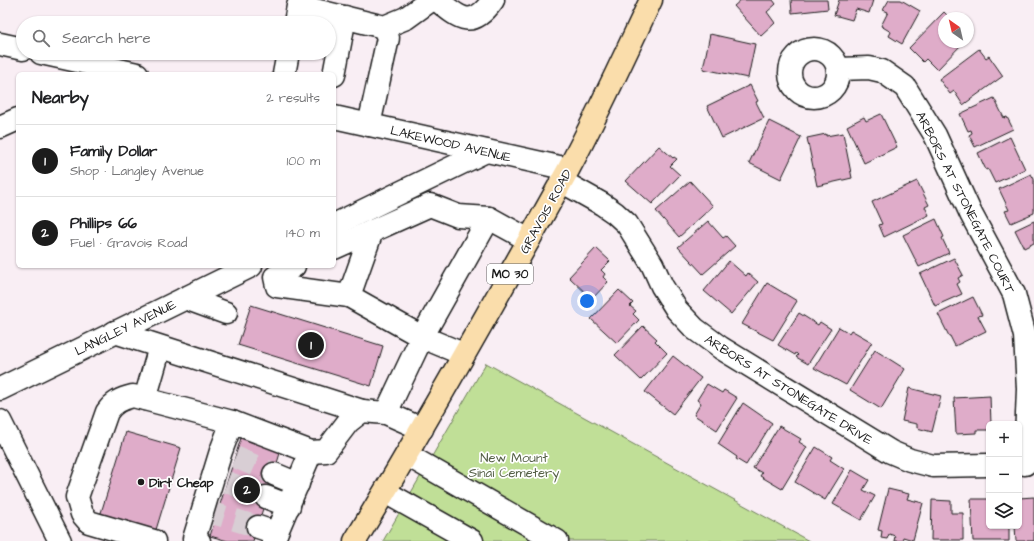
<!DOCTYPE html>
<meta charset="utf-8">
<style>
:root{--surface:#fff;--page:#f6f6f6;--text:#202124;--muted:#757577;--line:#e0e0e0;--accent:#1c1c1c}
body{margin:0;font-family:"Architects Daughter",sans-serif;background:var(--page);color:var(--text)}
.controls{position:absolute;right:12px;bottom:12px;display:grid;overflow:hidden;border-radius:6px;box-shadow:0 1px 3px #0004}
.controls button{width:36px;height:36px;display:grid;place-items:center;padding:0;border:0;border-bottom:1px solid var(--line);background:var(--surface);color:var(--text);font:20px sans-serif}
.compass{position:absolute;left:938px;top:12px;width:36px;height:36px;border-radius:50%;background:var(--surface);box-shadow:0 1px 3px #0004;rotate:326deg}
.you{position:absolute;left:587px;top:301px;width:14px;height:14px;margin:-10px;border:3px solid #fff;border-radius:50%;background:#1a73e8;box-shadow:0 0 0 6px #1a73e833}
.badge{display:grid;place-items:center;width:26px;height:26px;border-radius:50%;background:var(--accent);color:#fff;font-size:13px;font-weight:700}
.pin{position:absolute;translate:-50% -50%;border:2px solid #fff;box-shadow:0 1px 4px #0006}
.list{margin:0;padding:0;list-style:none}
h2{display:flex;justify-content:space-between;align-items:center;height:52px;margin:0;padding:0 16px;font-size:17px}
h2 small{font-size:13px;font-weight:400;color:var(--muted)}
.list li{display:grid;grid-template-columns:26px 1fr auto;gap:12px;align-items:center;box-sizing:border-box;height:72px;padding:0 16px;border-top:1px solid var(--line)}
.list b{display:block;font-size:15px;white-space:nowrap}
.list p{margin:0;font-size:13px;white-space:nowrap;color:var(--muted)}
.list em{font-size:13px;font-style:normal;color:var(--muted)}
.icon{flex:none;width:22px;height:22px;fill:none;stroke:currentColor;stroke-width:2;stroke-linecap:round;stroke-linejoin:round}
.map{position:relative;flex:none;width:1034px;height:541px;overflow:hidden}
.search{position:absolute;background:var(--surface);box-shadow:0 1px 3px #0004;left:16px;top:16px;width:320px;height:44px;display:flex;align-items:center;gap:10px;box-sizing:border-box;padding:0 14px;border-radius:22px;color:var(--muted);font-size:15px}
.panel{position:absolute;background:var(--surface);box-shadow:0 1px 3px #0004;left:16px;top:72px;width:320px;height:196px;border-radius:6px}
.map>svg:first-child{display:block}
.green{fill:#c0df97;stroke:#6e7e5a}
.building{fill:#dfacc9;stroke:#1c1c1c}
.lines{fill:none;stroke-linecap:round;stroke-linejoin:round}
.minor-tunnel{stroke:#d8ced4;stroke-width:22;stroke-dasharray:22 11;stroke-linecap:butt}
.minor-casing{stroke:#1c1c1c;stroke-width:25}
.major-casing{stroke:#1c1c1c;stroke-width:25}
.minor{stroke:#fff;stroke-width:22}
.major{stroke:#faddab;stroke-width:22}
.poi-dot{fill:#1c1c1c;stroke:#fff;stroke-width:1.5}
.labels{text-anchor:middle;stroke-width:3.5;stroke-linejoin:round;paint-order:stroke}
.shield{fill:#fff;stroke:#606060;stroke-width:1}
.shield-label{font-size:12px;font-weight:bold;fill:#1c1c1c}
.street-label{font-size:13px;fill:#1c1c1c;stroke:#fff}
.park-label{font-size:13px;fill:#556047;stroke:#fff}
.poi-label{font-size:13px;font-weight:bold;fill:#1c1c1c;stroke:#fff;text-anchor:start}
</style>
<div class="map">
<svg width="1034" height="541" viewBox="0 0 1034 541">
<rect width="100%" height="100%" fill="#f9eef4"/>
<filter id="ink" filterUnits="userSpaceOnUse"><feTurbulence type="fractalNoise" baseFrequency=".025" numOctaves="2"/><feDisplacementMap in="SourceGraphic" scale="8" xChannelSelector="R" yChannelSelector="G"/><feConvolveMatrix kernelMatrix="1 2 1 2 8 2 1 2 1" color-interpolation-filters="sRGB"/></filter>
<g filter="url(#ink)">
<polygon class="green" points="486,363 809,541 383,541"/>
<g class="building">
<polygon points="741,0 773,0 776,4 767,12 775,23 761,36 734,6"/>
<polygon points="791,0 827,0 828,9 792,13"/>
<polygon points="839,0 873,0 869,13 856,9 852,20 834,15"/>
<polygon points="889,0 901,0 920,11 902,44 889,36 891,32 881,26 888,12 883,10"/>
<polygon points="944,12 950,18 944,18 944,42 964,42 937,70 926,59 923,62 909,48"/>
<polygon points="710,34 755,44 748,78 703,69"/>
<polygon points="979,49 986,58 989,56 1003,76 963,105 954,91 950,94 939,79"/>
<polygon points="750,85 758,101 756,102 764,118 722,138 707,106"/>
<polygon points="994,98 1004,118 1007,117 1013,129 975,147 969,135 972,133 971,130 968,131 960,114"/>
<polygon points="881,114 897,147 864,163 847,126 864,117 866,121"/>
<polygon points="769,121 801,137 781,179 749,163"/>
<polygon points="843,133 852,178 817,186 807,138 826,134 826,136"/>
<polygon points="1010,137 1025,169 995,183 988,169 986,170 978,153"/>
<polygon points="659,146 673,158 674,157 677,159 670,166 680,175 652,204 626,181"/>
<polygon points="1031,174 1034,179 1034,213 1011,223 1005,211 1009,210 999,189"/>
<polygon points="690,181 713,206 679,237 656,211"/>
<polygon points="917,181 929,205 925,207 929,215 884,237 879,225 882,224 872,202"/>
<polygon points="936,219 944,237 942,238 949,253 919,267 903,235"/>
<polygon points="708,221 723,238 726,236 735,246 703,274 678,247"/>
<polygon points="1034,221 1034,243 1024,248 1015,230"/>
<polygon points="596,248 610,261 601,270 605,274 603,277 608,282 592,299 569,277"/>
<polygon points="954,258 963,275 958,278 960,282 957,284 962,294 935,306 920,274"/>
<polygon points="729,261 746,276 748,273 758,282 731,314 704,291"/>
<polygon points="767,283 797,301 773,340 742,324"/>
<polygon points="619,290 633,303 630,306 636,311 633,314 639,320 617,343 591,319"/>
<polygon points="973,297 982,315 978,316 986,331 955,346 950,336 949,336 938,314"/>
<polygon points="251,305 383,346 371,386 238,345"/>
<polygon points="799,313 818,325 820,322 831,329 808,364 796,357 798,355 796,353 795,355 778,345"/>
<polygon points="643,326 657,339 655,341 667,353 641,380 615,355"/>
<polygon points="839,327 849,333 851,330 872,342 846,385 814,368"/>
<polygon points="875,350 905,369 881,409 850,390"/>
<polygon points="673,356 701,378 673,414 645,392"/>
<polygon points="707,384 722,393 724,390 737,398 717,430 694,415 701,403 697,400"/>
<polygon points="909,388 941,396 932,432 917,428 917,424 902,421"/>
<polygon points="990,396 991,424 989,424 989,430 976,430 976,433 956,434 954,398"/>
<polygon points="743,403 772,423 746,465 736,459 737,457 718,444"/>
<polygon points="779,426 801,439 799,442 807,447 782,489 760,476 762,473 753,468"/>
<polygon points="126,432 181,448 155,533 100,516"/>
<polygon points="241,438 281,450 253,541 228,541 210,536"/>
<polygon points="816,447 832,457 830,460 844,469 825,500 795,482"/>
<polygon points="852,470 869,480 863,490 875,496 861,520 833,504"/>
<polygon points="888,489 909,494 907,499 923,503 913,540 903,537 902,541 894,541 895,536 889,534 887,539 881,538 882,531 878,530"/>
<polygon points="1034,497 1034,541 1016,541 1015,526 1019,526 1019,498"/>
<polygon points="971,499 989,499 989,526 1009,526 1009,541 973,541"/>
<polygon points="932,500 951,501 951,513 963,513 963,540 931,540"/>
</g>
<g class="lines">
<g class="minor-tunnel">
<polyline points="235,457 274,474"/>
<polyline points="227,482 266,497"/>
<polyline points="203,510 258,527"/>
</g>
<defs>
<g id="minor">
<path d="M437,0c23,19 35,30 56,0"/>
<polyline points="295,23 298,6 384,27 406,18 431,0"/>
<polyline points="0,44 23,49"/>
<circle cx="814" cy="73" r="24"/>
<polyline points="41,53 137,74"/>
<polyline points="838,69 869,68 882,71 905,87 935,135 971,214 1014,294 1025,336 1028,389 1025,464"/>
<polyline points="284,74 288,53"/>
<polyline points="334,75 345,17"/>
<polyline points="334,117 568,169"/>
<polyline points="369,125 388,38 384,27"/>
<polyline points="0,127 18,119"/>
<polyline points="561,181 602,204 615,213 627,224 652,264 662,286 677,310 695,329 721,348 891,452 910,460 933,466 989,465"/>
<polyline points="334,225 486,151"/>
<polyline points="334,248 372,231"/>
<polyline points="294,266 275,277 277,286 349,296"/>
<polyline points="185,298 226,313"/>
<polyline points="115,332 362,411"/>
<polyline points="463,354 422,337 349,296 372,231 430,205 458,216 489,218 529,240"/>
<polyline points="0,389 251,266"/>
<polyline points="145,399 160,347"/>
<polyline points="386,413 422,337 489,218"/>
<polyline points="0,421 60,541"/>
<polyline points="407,455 557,541"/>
<polyline points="274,474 298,484"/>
<polyline points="385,492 472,541"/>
<polyline points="266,497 289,506"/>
<polyline points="258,527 276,533"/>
<path d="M154,541l-65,-19 -7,-8 -5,-17 30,-85c7,-10 14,-13 26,-16l99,26"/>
<polyline points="199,541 194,539 221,451 232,422 311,452 326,451 348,422 362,411 386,413 422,429"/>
<polyline points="273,541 311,452"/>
</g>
<path id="major" d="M355,541c74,-122 144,-247 213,-371 30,-56 56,-113 83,-170"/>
</defs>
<use href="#minor" class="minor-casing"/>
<use href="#major" class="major-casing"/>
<use href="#minor" class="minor"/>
<use href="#major" class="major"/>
</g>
</g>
<circle class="poi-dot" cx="141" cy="482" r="4"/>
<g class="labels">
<rect class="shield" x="487" y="264" width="46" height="20" rx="3"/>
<g class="shield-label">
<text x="510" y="278">MO 30</text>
</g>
<g class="street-label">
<text transform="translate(451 143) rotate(13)" y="5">LAKEWOOD AVENUE</text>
<text transform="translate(966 202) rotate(63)" y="5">ARBORS AT STONEGATE COURT</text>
<text transform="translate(545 211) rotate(-61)" y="5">GRAVOIS ROAD</text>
<text transform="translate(125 327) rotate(-26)" y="5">LANGLEY AVENUE</text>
<text transform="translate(789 389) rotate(32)" y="5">ARBORS AT STONEGATE DRIVE</text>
</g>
<g class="park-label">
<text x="514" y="462">New Mount<tspan x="514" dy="15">Sinai Cemetery</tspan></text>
</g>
<g class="poi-label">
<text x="149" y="487">Dirt Cheap</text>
</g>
</g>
</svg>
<div class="controls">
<button>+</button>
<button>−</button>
<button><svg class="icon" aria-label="layers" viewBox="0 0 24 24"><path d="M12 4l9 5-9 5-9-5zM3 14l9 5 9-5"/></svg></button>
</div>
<svg class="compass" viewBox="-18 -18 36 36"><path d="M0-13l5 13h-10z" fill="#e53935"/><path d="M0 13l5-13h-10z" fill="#757577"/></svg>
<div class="you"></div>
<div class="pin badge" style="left:311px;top:345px">1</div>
<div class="pin badge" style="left:247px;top:490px">2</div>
<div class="search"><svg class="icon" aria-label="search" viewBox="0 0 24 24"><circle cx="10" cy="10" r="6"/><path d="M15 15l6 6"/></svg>Search here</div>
<section class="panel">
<h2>Nearby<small>2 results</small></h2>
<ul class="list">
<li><span class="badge">1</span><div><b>Family Dollar</b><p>Shop · Langley Avenue</p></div><em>100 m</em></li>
<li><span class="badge">2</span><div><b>Phillips 66</b><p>Fuel · Gravois Road</p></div><em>140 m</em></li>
</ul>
</section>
</div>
